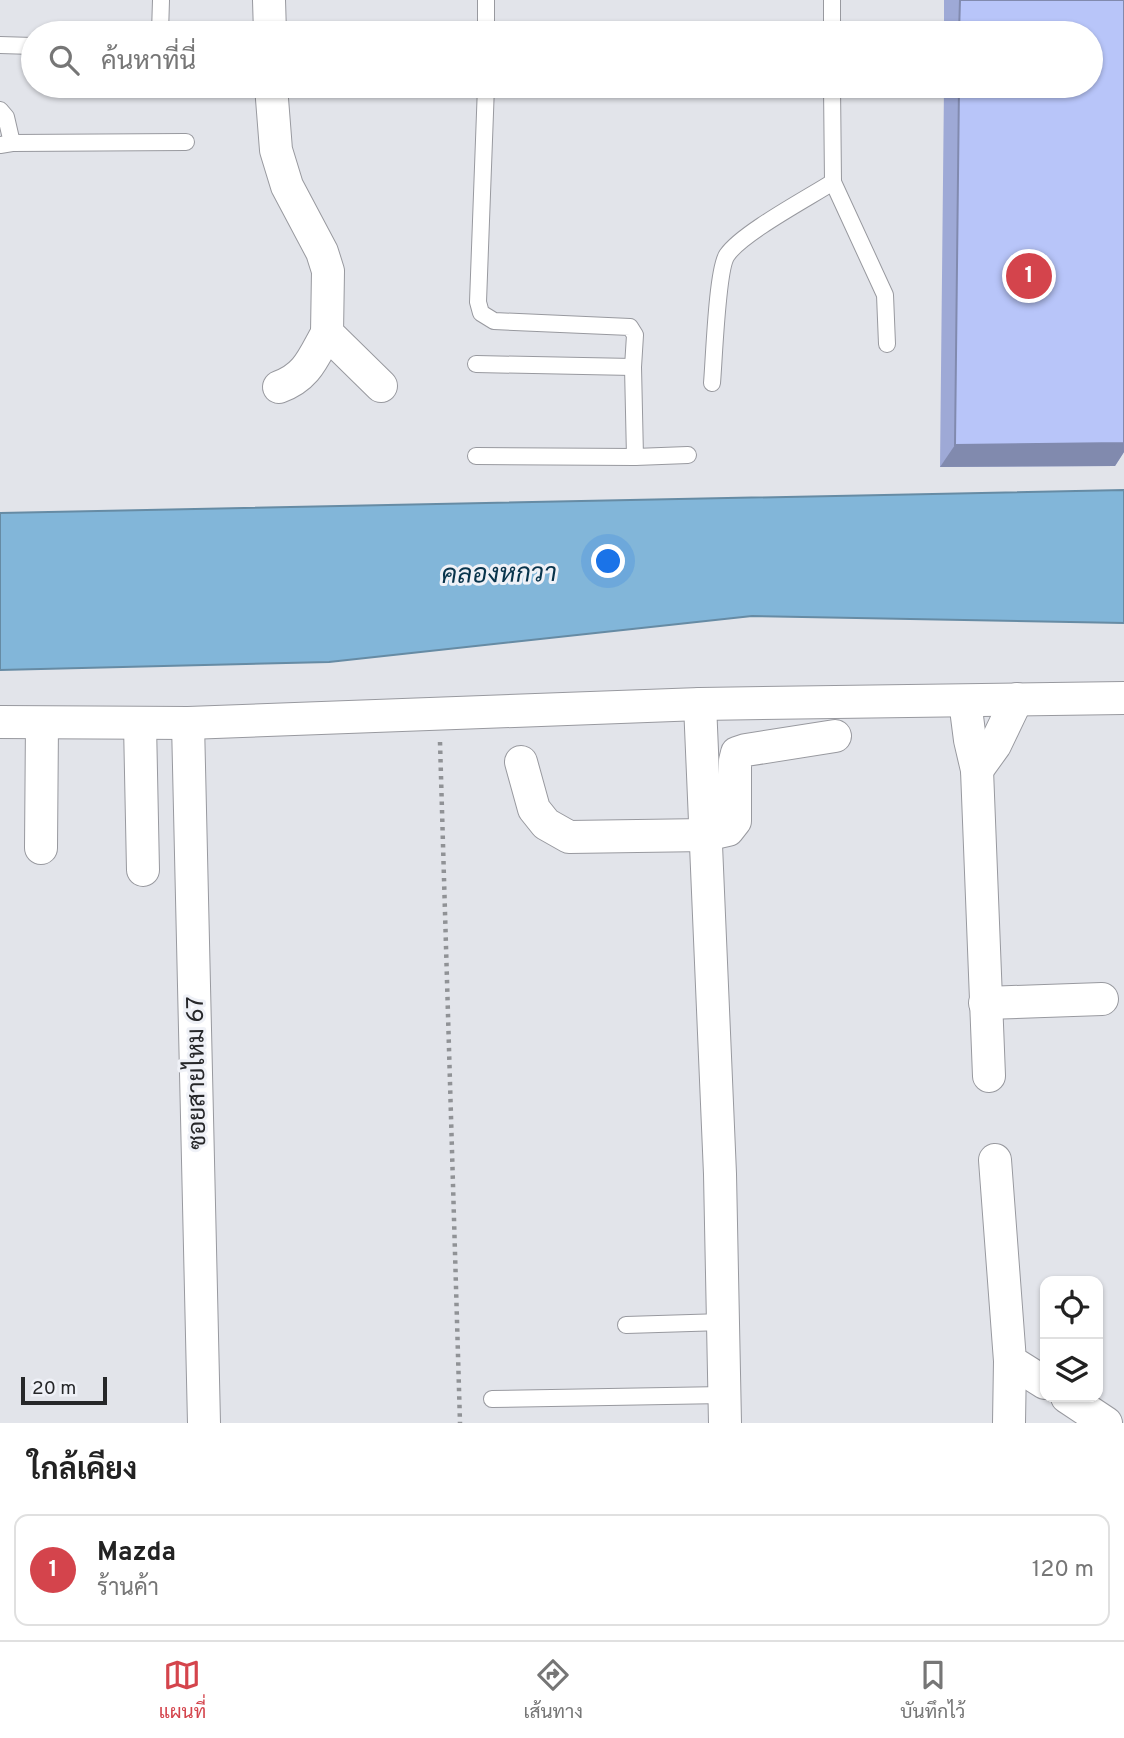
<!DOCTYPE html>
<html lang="th">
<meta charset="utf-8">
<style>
:root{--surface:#fff;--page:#f6f6f6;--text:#222;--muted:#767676;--line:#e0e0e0;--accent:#d4444c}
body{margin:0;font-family:Overpass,Sarabun,sans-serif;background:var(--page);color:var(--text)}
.controls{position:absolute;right:21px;bottom:21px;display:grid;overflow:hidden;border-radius:14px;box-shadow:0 2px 5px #0004}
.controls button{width:63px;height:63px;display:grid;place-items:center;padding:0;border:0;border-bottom:2px solid var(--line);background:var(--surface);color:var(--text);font:35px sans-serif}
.scale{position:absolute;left:21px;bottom:18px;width:86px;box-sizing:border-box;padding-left:7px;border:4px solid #262729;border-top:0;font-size:19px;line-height:24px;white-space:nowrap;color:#262729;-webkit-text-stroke:5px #eff1f7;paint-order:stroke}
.you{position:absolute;left:609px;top:562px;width:24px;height:24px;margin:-18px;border:5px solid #fff;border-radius:50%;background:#1a73e8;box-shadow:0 0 0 10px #1a73e833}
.badge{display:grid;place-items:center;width:46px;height:46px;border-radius:50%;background:var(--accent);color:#fff;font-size:23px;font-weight:700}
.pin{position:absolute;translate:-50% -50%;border:4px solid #fff;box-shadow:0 2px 7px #0006}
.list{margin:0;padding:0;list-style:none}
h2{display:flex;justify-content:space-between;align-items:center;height:91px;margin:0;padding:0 28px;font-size:30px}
h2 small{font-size:23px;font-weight:400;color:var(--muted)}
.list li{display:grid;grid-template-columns:46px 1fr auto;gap:21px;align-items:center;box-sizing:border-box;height:112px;margin:0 14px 14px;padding:0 14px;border:2px solid var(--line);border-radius:14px}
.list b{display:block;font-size:26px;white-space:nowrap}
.list p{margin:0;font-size:23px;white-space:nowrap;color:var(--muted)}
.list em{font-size:23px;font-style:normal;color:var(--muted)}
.icon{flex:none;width:38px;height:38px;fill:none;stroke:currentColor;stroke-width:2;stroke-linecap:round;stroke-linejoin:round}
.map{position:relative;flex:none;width:1124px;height:1423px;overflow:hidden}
.search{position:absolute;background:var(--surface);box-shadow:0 2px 5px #0004;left:21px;right:21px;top:21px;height:77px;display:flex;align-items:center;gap:18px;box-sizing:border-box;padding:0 24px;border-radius:38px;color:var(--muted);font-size:26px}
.sheet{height:217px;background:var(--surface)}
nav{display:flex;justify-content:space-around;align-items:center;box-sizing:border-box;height:98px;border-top:2px solid var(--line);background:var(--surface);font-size:19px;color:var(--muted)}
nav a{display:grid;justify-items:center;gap:4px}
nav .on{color:var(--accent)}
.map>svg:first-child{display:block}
.water{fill:#82b6d9;stroke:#668ba4;stroke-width:2}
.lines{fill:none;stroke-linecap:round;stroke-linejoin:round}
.service-casing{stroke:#98999f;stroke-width:18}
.minor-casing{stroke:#98999f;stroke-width:34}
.path{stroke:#909296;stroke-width:4.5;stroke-dasharray:3.5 5;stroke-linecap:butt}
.service{stroke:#fff;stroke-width:16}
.minor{stroke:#fff;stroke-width:32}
.wall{fill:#9ea9d6}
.shaded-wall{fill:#818aae}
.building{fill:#b8c5f9;stroke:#818aae;stroke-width:2}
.labels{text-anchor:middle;stroke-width:6;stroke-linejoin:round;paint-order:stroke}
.street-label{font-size:24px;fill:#262729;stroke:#eff1f7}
.water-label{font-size:26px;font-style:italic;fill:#08344c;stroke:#eff1f7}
</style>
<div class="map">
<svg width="1124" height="1423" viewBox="0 0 1124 1423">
<rect width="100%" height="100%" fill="#e2e4ea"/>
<polygon class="water" points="1124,490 1124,623 752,616 329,662 0,670 0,513"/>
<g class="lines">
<defs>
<g id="service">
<polyline points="832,0 832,33"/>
<polyline points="160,33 161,0"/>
<polyline points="486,33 486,0"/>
<polyline points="0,45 33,46"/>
<polyline points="486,86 478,302 481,313 494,321 630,327 635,335 633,367 635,457"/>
<polyline points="832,86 833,182 885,295 887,344"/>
<polyline points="0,110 6,117 12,143"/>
<polyline points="0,145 12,143 186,142"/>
<polyline points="476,364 633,367"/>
<path d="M712,383c2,-22 5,-114 15,-128 15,-22 81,-57 106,-73"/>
<polyline points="476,456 635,457 688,455"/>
<polyline points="626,1325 723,1322"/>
<polyline points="492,1399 724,1395"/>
</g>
<g id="minor">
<polyline points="269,0 270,33"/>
<polyline points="271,86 276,150 287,186 322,252 328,271 327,333 381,386"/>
<path d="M279,387c28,-10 34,-29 48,-54"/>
<polyline points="965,701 970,740 977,770 989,1076"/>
<polyline points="700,704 720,1174 725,1423"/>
<polyline points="0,722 188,723 700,704 1124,698"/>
<polyline points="188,723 204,1423"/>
<polyline points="140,724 143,870"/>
<polyline points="521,762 534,809 546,824 569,837 706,835 728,830 735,821 735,761 737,753 746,750 835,736"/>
<polyline points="977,770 995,745 1017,699"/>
<polyline points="41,848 42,723"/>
<polyline points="985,1003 1102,999"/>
<polyline points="995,1160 1010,1361 1045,1383"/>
<polyline points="1067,1397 1106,1423"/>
<polyline points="1009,1423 1010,1361"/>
</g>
</defs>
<use href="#service" class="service-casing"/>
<use href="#minor" class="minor-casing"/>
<polyline class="path" points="440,742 460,1423"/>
<use href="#service" class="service"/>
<use href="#minor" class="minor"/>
</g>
<polygon class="wall" points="944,0 1124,0 1124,452 1115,466 940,467 944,86 1091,86 1091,33 944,33"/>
<polygon class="shaded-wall" points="1124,443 1124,452 1115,466 940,467 955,445"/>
<polygon class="building" points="960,0 1124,0 1124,443 955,445 959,86 1091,86 1091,33 959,33"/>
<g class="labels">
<g class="street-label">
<text transform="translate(196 1073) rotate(-91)" y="8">ซอยสายไหม 67</text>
</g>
<g class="water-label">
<text transform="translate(499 573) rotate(-1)" y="9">คลองหกวา</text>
</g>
</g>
</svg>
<div class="controls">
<button><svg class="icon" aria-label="locate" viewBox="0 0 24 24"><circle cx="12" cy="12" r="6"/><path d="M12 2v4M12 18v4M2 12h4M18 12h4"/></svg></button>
<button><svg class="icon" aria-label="layers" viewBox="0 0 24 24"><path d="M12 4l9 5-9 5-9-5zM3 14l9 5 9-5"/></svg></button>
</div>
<div class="scale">20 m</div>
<div class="you"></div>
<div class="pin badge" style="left:1029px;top:276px">1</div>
<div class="search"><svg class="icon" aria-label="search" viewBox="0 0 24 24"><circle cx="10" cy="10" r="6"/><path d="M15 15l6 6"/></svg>ค้นหาที่นี่</div>
</div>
<section class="sheet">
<h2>ใกล้เคียง<small></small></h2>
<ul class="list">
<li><span class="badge">1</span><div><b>Mazda</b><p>ร้านค้า</p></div><em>120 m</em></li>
</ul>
</section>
<nav>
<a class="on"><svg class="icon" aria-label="map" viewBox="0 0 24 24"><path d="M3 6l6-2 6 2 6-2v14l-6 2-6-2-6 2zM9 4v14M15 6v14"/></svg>แผนที่</a>
<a><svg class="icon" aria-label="directions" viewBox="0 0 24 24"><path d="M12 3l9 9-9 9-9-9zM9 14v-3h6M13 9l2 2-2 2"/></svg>เส้นทาง</a>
<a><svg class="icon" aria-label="saved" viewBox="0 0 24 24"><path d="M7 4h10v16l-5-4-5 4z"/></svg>บันทึกไว้</a>
</nav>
